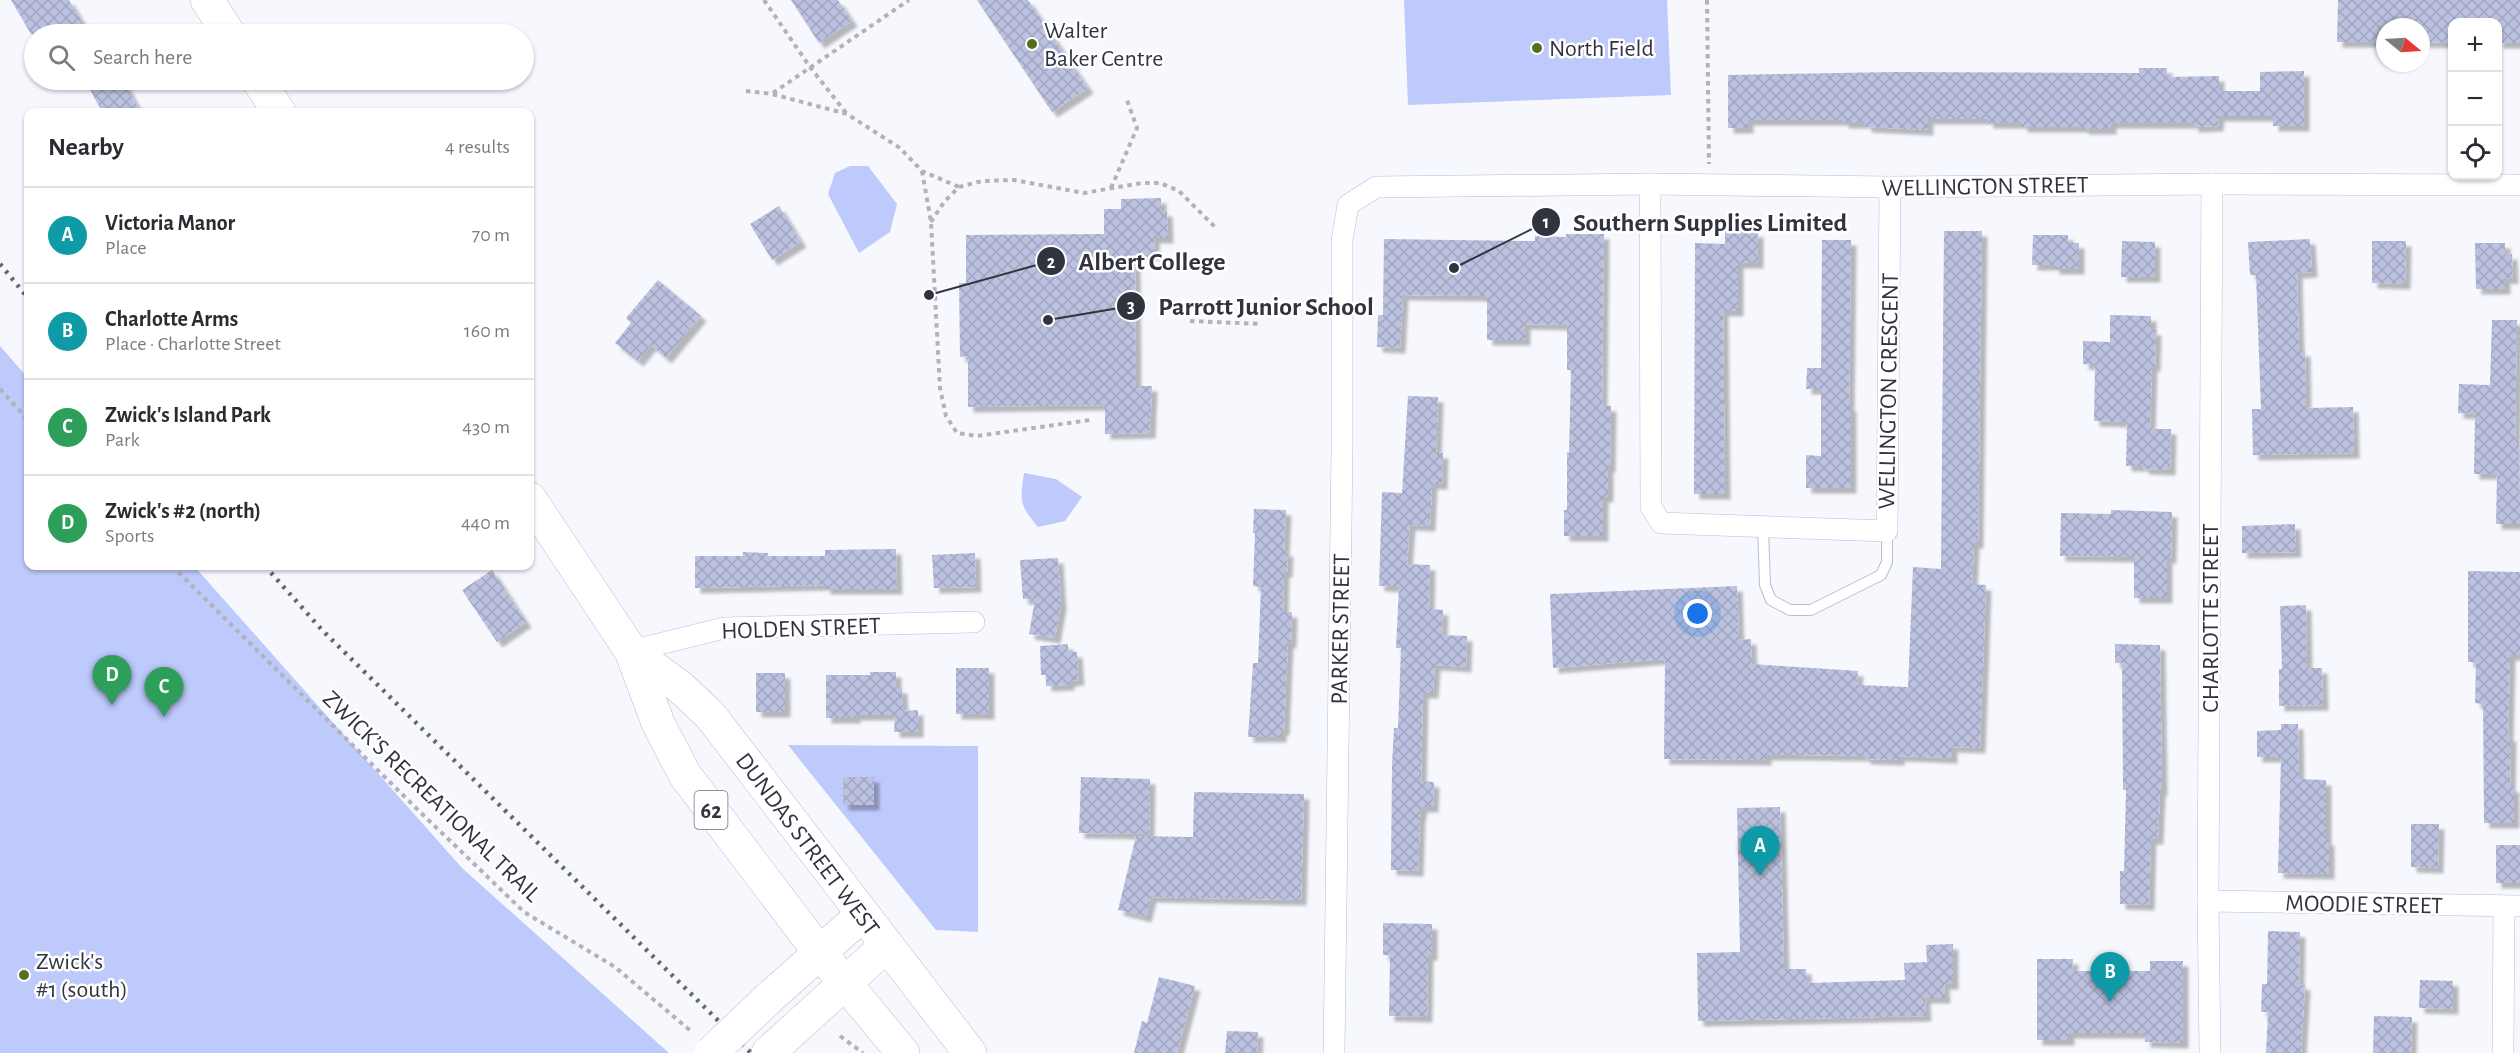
<!DOCTYPE html>
<meta charset="utf-8">
<style>
:root{--surface:#fff;--page:#f7f7f7;--text:#2b2b33;--muted:#7c7c81;--line:#e1e1e2;--accent:#556e20}
body{margin:0;font-family:"Alegreya Sans",sans-serif;background:var(--page);color:var(--text)}
.controls{position:absolute;right:18px;top:18px;display:grid;overflow:hidden;border-radius:12px;box-shadow:0 2px 4px #0004}
.controls button{width:54px;height:54px;display:grid;place-items:center;padding:0;border:0;border-bottom:2px solid var(--line);background:var(--surface);color:var(--text);font:30px sans-serif}
.compass{position:absolute;left:2376px;top:18px;width:54px;height:54px;border-radius:50%;background:var(--surface);box-shadow:0 2px 4px #0004;rotate:108deg}
.you{position:absolute;left:1698px;top:614px;width:21px;height:21px;margin:-15px;border:4px solid #fff;border-radius:50%;background:#1a73e8;box-shadow:0 0 0 9px #1a73e833}
.badge{display:grid;place-items:center;width:39px;height:39px;border-radius:50%;background:var(--accent);color:#fff;font-size:20px;font-weight:700}
.pin{position:absolute;translate:-50% -50px;filter:drop-shadow(0 2px 3px #0008)}
.pin::after{content:'';position:absolute;top:32px;width:21px;height:18px;background:inherit;clip-path:polygon(0 0,100% 0,50% 100%)}
.list{margin:0;padding:0;list-style:none}
h2{display:flex;justify-content:space-between;align-items:center;height:78px;margin:0;padding:0 24px;font-size:26px}
h2 small{font-size:20px;font-weight:400;color:var(--muted)}
.list li{display:grid;grid-template-columns:39px 1fr auto;gap:18px;align-items:center;box-sizing:border-box;height:96px;padding:0 24px;border-top:2px solid var(--line)}
.list b{display:block;font-size:22px;white-space:nowrap}
.list p{margin:0;font-size:20px;white-space:nowrap;color:var(--muted)}
.list em{font-size:20px;font-style:normal;color:var(--muted)}
.icon{flex:none;width:33px;height:33px;fill:none;stroke:currentColor;stroke-width:2;stroke-linecap:round;stroke-linejoin:round}
.map{position:relative;flex:none;width:2520px;height:1053px;overflow:hidden}
.search{position:absolute;background:var(--surface);box-shadow:0 2px 4px #0004;left:24px;top:24px;width:510px;height:66px;display:flex;align-items:center;gap:15px;box-sizing:border-box;padding:0 21px;border-radius:33px;color:var(--muted);font-size:22px}
.panel{position:absolute;background:var(--surface);box-shadow:0 2px 4px #0004;left:24px;top:108px;width:510px;height:462px;border-radius:12px}
.map>svg:first-child{display:block}
.park{fill:#bec9fc}
.building{fill:url(#building-cross-hatch);filter:url(#shadow)}
.lines{fill:none;stroke-linecap:round;stroke-linejoin:round}
.service-casing{stroke:#b6bcd9;stroke-width:12}
.minor-casing{stroke:#b6bcd9;stroke-width:22}
.primary-casing{stroke:#b6bcd9;stroke-width:34}
.path{stroke:#b1b2ba;stroke-width:4;stroke-dasharray:4.5 4.5;stroke-linecap:butt}
.service{stroke:#fff;stroke-width:10}
.minor{stroke:#fff;stroke-width:21}
.primary{stroke:#fff;stroke-width:33}
.rail{stroke:#656771;stroke-width:4.5;stroke-dasharray:3 6;stroke-linecap:butt}
.primary-bridge-casing{stroke:#b6bcd9;stroke-width:34;stroke-linecap:butt}
.primary-bridge{stroke:#fff;stroke-width:33}
.poi-dot{fill:#556e20;stroke:#fff;stroke-width:2}
.labels{text-anchor:middle;stroke-width:5;stroke-linejoin:round;paint-order:stroke}
.shield{fill:#fff;stroke:#6f7079;stroke-width:1.5}
.shield-label{font-size:22px;font-weight:bold;fill:#31333f}
.poi-label{font-size:24px;fill:#31333f;stroke:#fff;text-anchor:start}
.street-label{font-size:24px;fill:#31333f;stroke:#fff}
.leader{fill:none;stroke:#31333f;stroke-width:2}
.callout-dot{fill:#31333f;stroke:#fff;stroke-width:2}
.mark-label{font-size:18px;text-anchor:middle;font-weight:bold;fill:#fff}
.callout-label{font-size:26px;text-anchor:middle;font-weight:bold;fill:#31333f;stroke:#fff;stroke-width:5;stroke-linejoin:round;paint-order:stroke}
</style>
<div class="map">
<svg width="2520" height="1053" viewBox="0 0 2520 1053">
<defs>
<pattern id="building-cross-hatch" width="8" height="8" patternUnits="userSpaceOnUse" patternTransform="scale(1.5)"><rect width="8" height="8" fill="#bbc1df"/><path d="M0 0l8 8M0 8l8-8" fill="none" stroke="#a1a6c0"/></pattern>
<filter id="shadow"><feDropShadow dx="5.5" dy="5.5" stdDeviation="1.5" flood-color="#0004"/></filter>
</defs>
<rect width="100%" height="100%" fill="#f7f8fe"/>
<g class="park">
<polygon points="1404,0 1667,0 1671,95 1408,105"/>
<polygon points="850,166 868,166 897,204 890,232 859,253 828,194 835,173"/>
<polygon points="0,346 28,378 28,566 194,566 462,868 669,1053 0,1053"/>
<path d="M1024,473l32,6 26,18 -17,24 -27,6c-19,-23 -18,-25 -14,-54z"/>
<polygon points="788,745 978,746 978,932 936,930"/>
</g>
<g class="building">
<polygon points="11,0 69,0 82,22 60,34 31,34"/>
<polygon points="791,0 838,0 852,21 819,43"/>
<polygon points="977,0 1028,0 1088,88 1052,112"/>
<polygon points="2338,0 2520,0 2520,43 2498,43 2498,22 2452,22 2452,43 2421,42 2421,27 2385,27 2385,42 2337,42"/>
<polygon points="2139,68 2167,68 2167,77 2219,76 2219,91 2260,91 2260,72 2304,71 2304,126 2273,126 2273,116 2219,116 2218,126 2193,127 2193,123 2111,123 2111,129 2083,129 2083,127 2022,127 2022,123 1988,123 1988,119 1928,119 1928,130 1866,127 1866,123 1843,123 1843,120 1748,120 1748,128 1728,128 1728,75 1893,72 2139,73"/>
<polygon points="85,80 123,80 140,112 102,112"/>
<polygon points="1161,198 1161,211 1167,211 1168,238 1154,238 1155,255 1135,255 1136,386 1152,386 1150,433 1105,434 1105,405 968,407 968,356 960,357 959,283 966,283 966,235 1104,234 1104,209 1121,209 1121,199"/>
<polygon points="779,206 801,242 772,260 750,224"/>
<polygon points="1725,231 1758,232 1758,263 1738,263 1738,311 1723,311 1725,494 1694,494 1695,243 1725,244"/>
<polygon points="1944,231 1982,231 1978,543 1974,543 1972,584 1986,585 1980,748 1952,747 1952,758 1899,756 1899,760 1865,759 1865,756 1799,755 1766,755 1766,760 1664,759 1665,659 1553,668 1550,594 1737,586 1739,640 1751,639 1752,664 1858,671 1857,685 1908,687 1913,567 1941,569"/>
<polygon points="1566,234 1604,234 1602,401 1603,406 1611,406 1610,467 1608,467 1608,497 1603,497 1603,536 1564,536 1564,510 1567,510 1567,452 1569,453 1571,370 1567,370 1567,325 1525,324 1525,340 1487,340 1487,296 1403,295 1400,348 1377,347 1378,315 1383,315 1384,239 1535,241 1535,236 1566,237"/>
<polygon points="2033,235 2068,235 2068,243 2079,243 2079,269 2054,269 2054,265 2032,265"/>
<polygon points="2310,239 2312,272 2297,273 2299,351 2305,351 2306,408 2353,407 2354,453 2253,455 2252,409 2261,409 2256,275 2250,275 2248,242"/>
<polygon points="1822,240 1851,240 1849,406 1851,406 1851,488 1806,488 1806,455 1821,456 1821,389 1806,389 1807,368 1821,368"/>
<polygon points="2122,241 2155,242 2155,277 2121,277"/>
<polygon points="2372,241 2406,241 2405,284 2372,283"/>
<polygon points="2475,243 2505,243 2505,255 2512,254 2513,279 2505,278 2505,289 2476,289"/>
<polygon points="658,280 701,316 666,358 651,345 638,361 615,343 631,323 626,318"/>
<polygon points="2110,315 2151,316 2151,330 2156,330 2155,366 2152,366 2150,429 2171,429 2170,470 2144,469 2143,466 2126,466 2127,422 2094,421 2095,365 2083,364 2083,341 2110,342"/>
<polygon points="2492,320 2517,320 2515,439 2519,439 2520,524 2496,524 2497,474 2474,474 2475,414 2458,413 2459,384 2490,385"/>
<polygon points="1408,396 1438,397 1436,453 1443,453 1442,484 1432,484 1430,526 1410,525 1407,564 1430,565 1429,609 1443,610 1442,635 1467,636 1466,667 1435,665 1433,693 1423,693 1421,781 1434,782 1433,807 1422,807 1420,817 1418,871 1391,870 1392,764 1394,728 1398,728 1401,648 1396,648 1399,587 1379,586 1382,492 1402,493"/>
<polygon points="1254,509 1286,510 1284,551 1288,551 1287,572 1284,572 1283,612 1292,612 1291,643 1288,642 1284,730 1281,730 1281,737 1248,737 1253,663 1258,663 1261,587 1253,586 1255,533 1253,533"/>
<polygon points="2111,510 2172,512 2171,558 2167,558 2167,598 2134,598 2134,557 2060,556 2061,513 2111,514"/>
<polygon points="2295,524 2296,552 2242,553 2242,526"/>
<polygon points="896,549 897,589 825,589 825,585 695,588 695,556 743,556 743,552 768,553 768,556 825,556 825,550"/>
<polygon points="975,553 976,587 934,588 932,555"/>
<polygon points="1058,558 1061,604 1055,638 1029,634 1035,599 1023,599 1020,560"/>
<polygon points="492,570 526,622 497,642 462,590"/>
<polygon points="2468,571 2520,572 2520,655 2510,655 2508,736 2511,736 2510,787 2514,787 2514,823 2484,823 2483,704 2475,703 2476,662 2468,662"/>
<polygon points="2306,605 2307,668 2322,668 2323,705 2279,706 2279,669 2282,669 2280,606"/>
<polygon points="1068,644 1068,652 1077,652 1079,680 1069,681 1069,685 1046,686 1046,675 1041,675 1040,646"/>
<polygon points="2115,644 2160,645 2162,791 2160,791 2158,839 2151,839 2149,905 2120,904 2120,871 2124,871 2126,790 2123,790 2122,663 2115,663"/>
<rect x="956" y="668" width="33" height="46"/>
<polygon points="870,672 896,672 896,688 902,688 903,711 918,710 918,732 894,732 895,715 855,715 855,718 826,718 826,675 870,675"/>
<rect x="756" y="673" width="29" height="39"/>
<polygon points="2281,724 2298,724 2299,779 2326,780 2326,840 2329,840 2329,874 2278,873 2281,757 2257,757 2257,731 2281,730"/>
<rect x="843" y="777" width="31" height="28"/>
<polygon points="1081,777 1150,779 1149,834 1079,833"/>
<polygon points="1194,792 1304,794 1301,900 1151,897 1146,917 1118,910 1136,836 1193,837"/>
<polygon points="1780,807 1784,969 1806,969 1807,983 1905,980 1904,963 1927,962 1926,945 1953,944 1953,984 1944,984 1945,998 1925,998 1926,1016 1698,1021 1697,953 1740,952 1737,808"/>
<polygon points="2411,824 2439,824 2438,868 2411,867"/>
<rect x="2496" y="845" width="24" height="38"/>
<polygon points="1383,923 1432,924 1432,955 1428,955 1427,1017 1389,1016 1390,955 1383,955"/>
<polygon points="2268,931 2300,932 2299,984 2305,985 2301,1053 2266,1053 2268,1012 2261,1012 2262,984 2267,984"/>
<polygon points="2037,959 2073,959 2072,971 2150,971 2150,961 2183,961 2183,1043 2145,1042 2145,1033 2069,1033 2069,1040 2037,1040"/>
<polygon points="1159,977 1195,986 1177,1053 1134,1053 1142,1021 1147,1023"/>
<polygon points="2420,980 2453,981 2453,1009 2419,1008"/>
<polygon points="2374,1016 2412,1017 2411,1053 2373,1053"/>
<polygon points="1227,1031 1258,1032 1257,1053 1225,1053"/>
</g>
<g class="lines">
<defs>
<polyline id="service" points="1763,527 1765,585 1771,600 1790,610 1811,610 1881,575 1887,562 1887,531"/>
<g id="minor">
<polyline points="1650,184 1651,507 1661,523 1887,531 1890,187"/>
<polyline points="631,651 724,628 974,622"/>
<polyline points="2208,901 2520,906"/>
<polyline points="1334,1053 1342,449 1342,241 1348,205 1376,187 1650,184 1890,187 2212,184 2520,185"/>
<polyline points="2210,1053 2208,901 2212,184"/>
<polyline points="2503,1053 2504,906"/>
</g>
<g id="primary">
<polyline points="207,0 229,34"/>
<polyline points="258,80 279,112"/>
<polyline points="530,499 631,651 658,723 685,775 820,953 903,1053"/>
<polyline points="631,651 680,687 710,715 970,1053"/>
<polyline points="769,998 862,915"/>
<polyline points="768,1053 886,946"/>
</g>
</defs>
<use href="#service" class="service-casing"/>
<use href="#minor" class="minor-casing"/>
<use href="#primary" class="primary-casing"/>
<g class="path">
<polyline points="764,0 810,67 847,114"/>
<polyline points="1707,0 1709,164"/>
<polyline points="746,91 772,94 847,114 900,148 922,171 959,187"/>
<polyline points="773,93 909,0"/>
<polyline points="922,171 931,222 940,388 946,416 957,433 977,436 1090,420"/>
<polyline points="1111,188 1137,128 1127,100"/>
<polyline points="931,222 944,202 959,187 982,181 1014,180 1084,193 1142,183 1160,183 1179,191 1217,229"/>
<polyline points="1190,321 1262,324"/>
<polyline points="0,389 28,420"/>
<polyline points="172,566 416,808 524,912 615,967 692,1032"/>
<polyline points="840,1036 863,1053"/>
</g>
<use href="#service" class="service"/>
<use href="#minor" class="minor"/>
<use href="#primary" class="primary"/>
<g class="rail">
<polyline points="0,264 28,298"/>
<polyline points="265,566 322,630 751,1053"/>
</g>
<defs>
<polyline id="primary-bridge" points="711,1053 769,998"/>
</defs>
<use href="#primary-bridge" class="primary-bridge-casing"/>
<use href="#primary-bridge" class="primary-bridge"/>
</g>
<g class="poi-dot">
<circle cx="1032" cy="44" r="6"/>
<circle cx="1537" cy="48" r="6"/>
<circle cx="24" cy="975" r="6"/>
</g>
<g class="labels">
<rect class="shield" x="694.5" y="791" width="33" height="38" rx="4.5"/>
<g class="shield-label">
<text x="711" y="818">62</text>
</g>
<g class="poi-label">
<text x="1044" y="38">Walter<tspan x="1044" dy="28">Baker Centre</tspan></text>
<text x="1549" y="56">North Field</text>
<text x="36" y="969">Zwick's<tspan x="36" dy="28">#1 (south)</tspan></text>
</g>
<g class="street-label">
<text transform="translate(1985 186) rotate(-1)" y="8">WELLINGTON STREET</text>
<text transform="translate(1888 391) rotate(-89)" y="8">WELLINGTON CRESCENT</text>
<text transform="translate(2210 618) rotate(-90)" y="8">CHARLOTTE STREET</text>
<text transform="translate(801 628) rotate(-2)" y="8">HOLDEN STREET</text>
<text transform="translate(1340 629) rotate(-89)" y="8">PARKER STREET</text>
<text transform="translate(432 796) rotate(44)" y="8">ZWICK’S RECREATIONAL TRAIL</text>
<text transform="translate(808 844) rotate(53)" y="8">DUNDAS STREET WEST</text>
<text transform="translate(2364 904) rotate(1)" y="8">MOODIE STREET</text>
</g>
</g>
<path class="leader" d="M1454 268L1546 222M929 295L1051 261M1048 320L1131 306"/>
<g class="callout-dot">
<circle cx="1454" cy="268" r="6"/>
<circle cx="929" cy="295" r="6"/>
<circle cx="1048" cy="320" r="6"/>
<circle cx="1546" cy="222" r="15"/>
<circle cx="1051" cy="261" r="15"/>
<circle cx="1131" cy="306" r="15"/>
</g>
<g class="mark-label">
<text x="1546" y="228">1</text>
<text x="1051" y="268">2</text>
<text x="1131" y="312">3</text>
</g>
<g class="callout-label">
<text x="1710" y="231">Southern Supplies Limited</text>
<text x="1152" y="270">Albert College</text>
<text x="1266" y="315">Parrott Junior School</text>
</g>
</svg>
<div class="controls">
<button>+</button>
<button>−</button>
<button><svg class="icon" aria-label="locate" viewBox="0 0 24 24"><circle cx="12" cy="12" r="6"/><path d="M12 2v4M12 18v4M2 12h4M18 12h4"/></svg></button>
</div>
<svg class="compass" viewBox="-18 -18 36 36"><path d="M0-13l5 13h-10z" fill="#e53935"/><path d="M0 13l5-13h-10z" fill="#7c7c81"/></svg>
<div class="you"></div>
<div class="pin badge" style="left:1760px;top:876px;background:#0f9aa8">A</div>
<div class="pin badge" style="left:2110px;top:1002px;background:#0f9aa8">B</div>
<div class="pin badge" style="left:164px;top:717px;background:#2e9e5b">C</div>
<div class="pin badge" style="left:112px;top:705px;background:#2e9e5b">D</div>
<div class="search"><svg class="icon" aria-label="search" viewBox="0 0 24 24"><circle cx="10" cy="10" r="6"/><path d="M15 15l6 6"/></svg>Search here</div>
<section class="panel">
<h2>Nearby<small>4 results</small></h2>
<ul class="list">
<li><span class="badge" style="background:#0f9aa8">A</span><div><b>Victoria Manor</b><p>Place</p></div><em>70 m</em></li>
<li><span class="badge" style="background:#0f9aa8">B</span><div><b>Charlotte Arms</b><p>Place · Charlotte Street</p></div><em>160 m</em></li>
<li><span class="badge" style="background:#2e9e5b">C</span><div><b>Zwick's Island Park</b><p>Park</p></div><em>430 m</em></li>
<li><span class="badge" style="background:#2e9e5b">D</span><div><b>Zwick's #2 (north)</b><p>Sports</p></div><em>440 m</em></li>
</ul>
</section>
</div>
